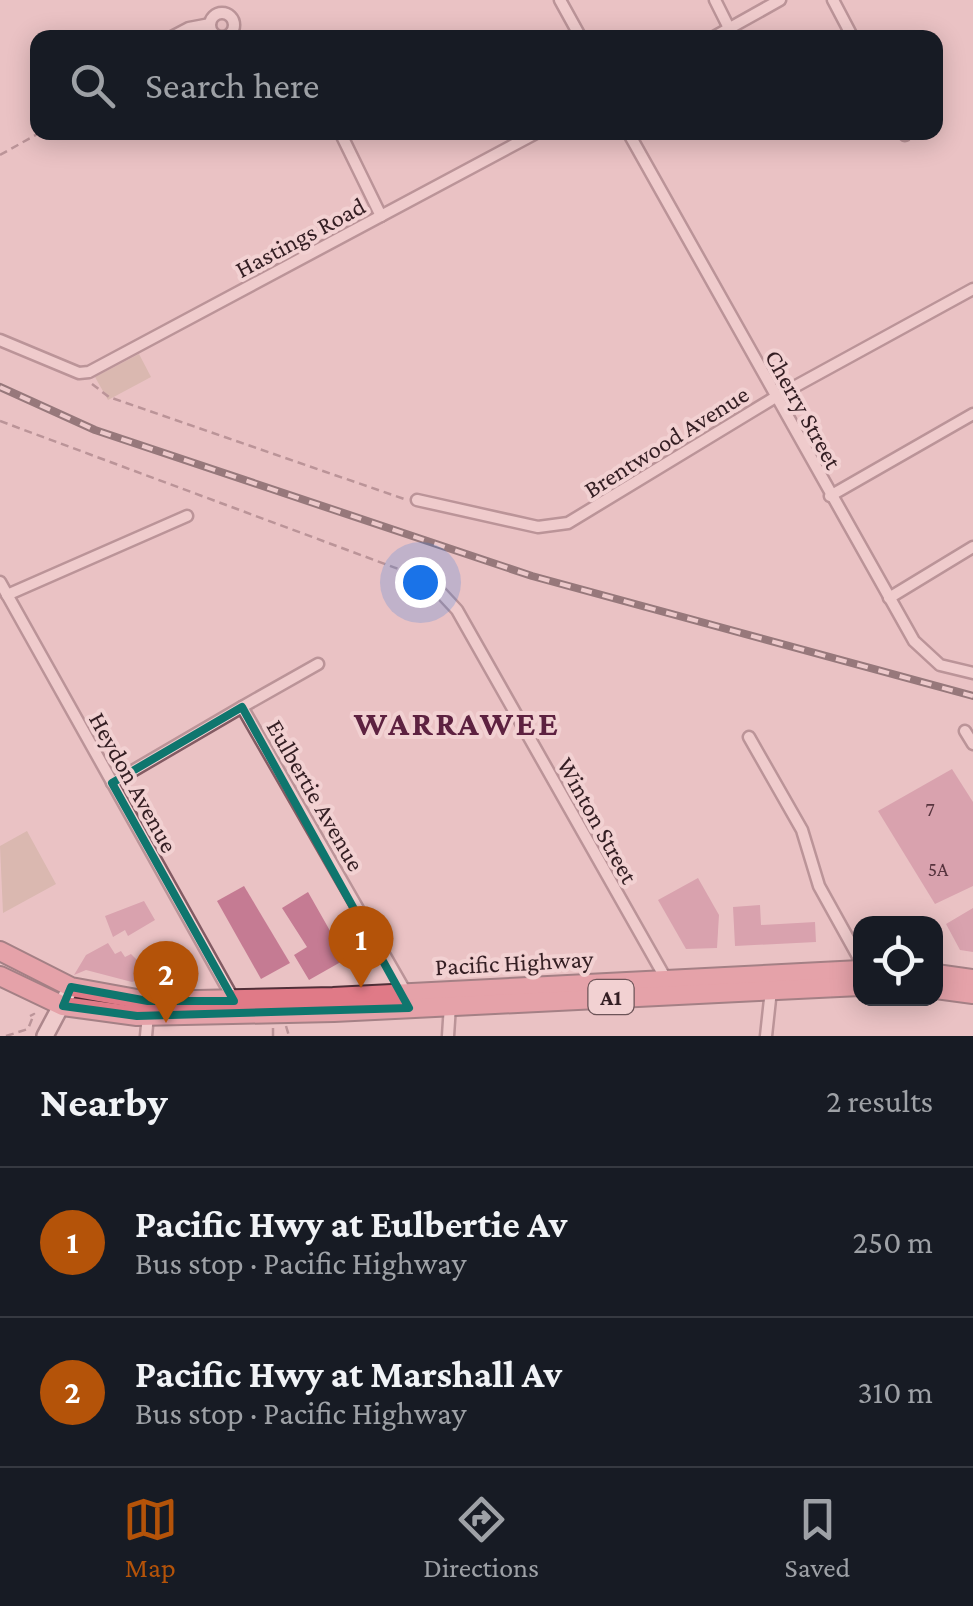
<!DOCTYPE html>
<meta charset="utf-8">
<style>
:root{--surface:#171b24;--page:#20242c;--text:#f1f3f6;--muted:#9ea1a6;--line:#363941;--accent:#b45309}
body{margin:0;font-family:"Crimson Pro",serif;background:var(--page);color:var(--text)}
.controls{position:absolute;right:30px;bottom:30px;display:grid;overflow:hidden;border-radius:20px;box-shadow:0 5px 25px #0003}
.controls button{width:90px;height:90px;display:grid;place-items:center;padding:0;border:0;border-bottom:2px solid var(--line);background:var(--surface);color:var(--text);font:50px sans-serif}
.you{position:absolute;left:420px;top:582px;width:35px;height:35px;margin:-25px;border:8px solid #fff;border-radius:50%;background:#1a73e8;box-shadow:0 0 0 15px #1a73e833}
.badge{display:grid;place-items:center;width:65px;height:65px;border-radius:50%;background:var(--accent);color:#fff;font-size:32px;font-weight:700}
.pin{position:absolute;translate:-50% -82px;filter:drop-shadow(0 2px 5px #0008)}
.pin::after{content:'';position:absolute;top:52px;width:35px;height:30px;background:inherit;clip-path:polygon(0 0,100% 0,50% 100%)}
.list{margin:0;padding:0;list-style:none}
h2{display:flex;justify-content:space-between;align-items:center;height:130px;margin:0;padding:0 40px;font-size:42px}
h2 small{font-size:32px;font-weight:400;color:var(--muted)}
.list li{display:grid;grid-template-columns:65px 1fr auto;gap:30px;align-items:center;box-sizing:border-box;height:150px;padding:0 40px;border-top:2px solid var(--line)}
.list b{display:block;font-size:38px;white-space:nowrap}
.list p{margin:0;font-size:32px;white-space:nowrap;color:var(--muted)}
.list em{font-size:32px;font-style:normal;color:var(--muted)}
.icon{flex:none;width:55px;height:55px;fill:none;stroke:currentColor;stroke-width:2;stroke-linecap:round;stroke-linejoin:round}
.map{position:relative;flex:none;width:973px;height:1036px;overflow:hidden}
.search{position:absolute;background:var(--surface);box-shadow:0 5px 25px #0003;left:30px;right:30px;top:30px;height:110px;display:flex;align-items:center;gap:25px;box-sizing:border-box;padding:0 35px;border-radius:20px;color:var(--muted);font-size:38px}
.sheet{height:430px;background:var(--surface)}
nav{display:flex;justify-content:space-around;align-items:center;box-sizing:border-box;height:140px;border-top:2px solid var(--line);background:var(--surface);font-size:28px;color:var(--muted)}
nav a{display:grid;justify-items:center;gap:5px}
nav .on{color:var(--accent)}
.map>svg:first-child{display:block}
.green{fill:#c7aa97}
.building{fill:#c57b93}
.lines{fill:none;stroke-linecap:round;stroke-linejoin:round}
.minor-casing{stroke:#835b63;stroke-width:15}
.secondary-casing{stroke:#643e47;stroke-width:20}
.trunk-casing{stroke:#512f38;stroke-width:22}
.path{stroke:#835b63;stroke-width:2.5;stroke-dasharray:8 5;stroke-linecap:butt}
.minor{stroke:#f6d5d6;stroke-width:10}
.secondary{stroke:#f6d5d6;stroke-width:15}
.trunk{stroke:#e07a87;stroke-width:18}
.rail-casing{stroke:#341e23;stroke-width:8}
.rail{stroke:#f2d1d2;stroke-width:4;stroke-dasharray:11;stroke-linecap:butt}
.marked{fill:none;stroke:#0f766e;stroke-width:8;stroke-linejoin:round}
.labels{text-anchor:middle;stroke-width:8;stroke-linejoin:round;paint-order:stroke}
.number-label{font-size:20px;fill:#58353f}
.shield{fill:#f2d1d2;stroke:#6d5458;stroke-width:2.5}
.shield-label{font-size:22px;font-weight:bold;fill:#341e23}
.street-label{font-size:25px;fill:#341e23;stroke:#f2d1d2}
.district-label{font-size:35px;font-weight:bold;letter-spacing:2.5px;fill:#5d2140;stroke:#f2d1d2}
</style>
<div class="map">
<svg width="973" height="1036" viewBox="0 0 973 1036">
<rect width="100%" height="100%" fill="#eac2c4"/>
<g class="green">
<polygon points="139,354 151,377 108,400 95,377"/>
<polygon points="27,831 56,884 3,913 0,846"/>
</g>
<g class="building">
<polygon points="952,769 973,802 973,886 935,904 878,811"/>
<polygon points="698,878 719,915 717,948 686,949 658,900"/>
<polygon points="244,886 290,963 261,979 217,901"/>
<polygon points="308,892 346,959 309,980 294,955 307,947 282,908"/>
<polygon points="144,901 155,920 128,936 125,930 113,937 105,916"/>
<polygon points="760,905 761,925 815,922 816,942 735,946 733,907"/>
<polygon points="973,908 973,952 960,950 946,924"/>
<polygon points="108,943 115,954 121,951 125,957 131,954 139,962 162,949 173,971 168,974 172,980 163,985 150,976 132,982 86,970 74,975 86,955"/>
</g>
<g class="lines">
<defs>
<g id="minor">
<polyline points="560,0 581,38"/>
<polyline points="715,0 729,28"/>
<polyline points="833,0 853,38"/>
<circle cx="222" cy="25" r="12"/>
<polyline points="170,38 189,28 210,24"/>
<polyline points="712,38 780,0"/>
<polyline points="340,132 381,216"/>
<polyline points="628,132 914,641 940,665 973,673"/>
<polyline points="904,132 905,135"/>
<polyline points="0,340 79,373 89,372 538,132"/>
<polyline points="830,496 973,414"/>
<polyline points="417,500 538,527 568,523 774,398 973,289"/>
<polyline points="430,581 457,610 666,979"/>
<polyline points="0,582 234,1000"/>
<polyline points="7,595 187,516"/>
<polyline points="889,598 973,547"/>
<polyline points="242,707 318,664"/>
<polyline points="965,731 973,744"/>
<polyline points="749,737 802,830 819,886 860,960 860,970"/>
<polyline points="112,783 242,707 408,996"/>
<polyline points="146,1036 148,1015"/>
<polyline points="448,1036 450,1005"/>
<polyline points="766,1036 771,990"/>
</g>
<polyline id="secondary" points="45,1036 71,987"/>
<g id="trunk">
<polyline points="0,951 71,987 148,1001 333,997 860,970"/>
<polyline points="936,974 973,979"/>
<polyline points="0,976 63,1006 137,1016 334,1012 860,986"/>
<polyline points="936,989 973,994"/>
</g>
</defs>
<use href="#minor" class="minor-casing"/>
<use href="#secondary" class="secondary-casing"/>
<use href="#trunk" class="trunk-casing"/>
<g class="path">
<polyline points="0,155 41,132"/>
<polyline points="92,384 109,397 407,500"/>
<polyline points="0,421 420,577"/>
<polyline points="286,1026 289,1036"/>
<polyline points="6,1036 28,1029 34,1014 30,1016"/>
<polyline points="273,1036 273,1027"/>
</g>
<use href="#minor" class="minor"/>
<use href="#secondary" class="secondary"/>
<use href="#trunk" class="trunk"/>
<defs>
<polyline id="rail" points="0,387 95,430 532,576 973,696"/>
</defs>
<use href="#rail" class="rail-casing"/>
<use href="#rail" class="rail"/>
</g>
<path d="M0 0H973V1036H0ZM242,707l167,301 -272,8 -74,-10 8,-19 77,14h86l-122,-218z" fill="#eac2c4" fill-opacity=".55" fill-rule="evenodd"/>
<path class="marked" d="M242,707l167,301 -272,8 -74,-10 8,-19 77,14h86l-122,-218z"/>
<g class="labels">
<g class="number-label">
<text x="930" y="816">7</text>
<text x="938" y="876">5A</text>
</g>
<rect class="shield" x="588.5" y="980" width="45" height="34" rx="8"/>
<g class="shield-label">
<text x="611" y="1005">A1</text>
</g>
<g class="street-label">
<text transform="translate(300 237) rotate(-28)" y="9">Hastings Road</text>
<text transform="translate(804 409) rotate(61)" y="9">Cherry Street</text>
<text transform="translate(666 441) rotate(-32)" y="9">Brentwood Avenue</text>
<text transform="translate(134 782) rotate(61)" y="9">Heydon Avenue</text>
<text transform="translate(316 795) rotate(60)" y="9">Eulbertie Avenue</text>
<text transform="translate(598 820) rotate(61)" y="9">Winton Street</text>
<text transform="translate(514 962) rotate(-3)" y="9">Pacific Highway</text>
</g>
<g class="district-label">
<text x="457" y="735">WARRAWEE</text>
</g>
</g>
</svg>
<div class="controls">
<button><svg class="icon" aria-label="locate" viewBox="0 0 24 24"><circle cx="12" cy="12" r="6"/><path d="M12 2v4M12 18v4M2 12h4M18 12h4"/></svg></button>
</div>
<div class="you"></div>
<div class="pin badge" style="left:361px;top:988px">1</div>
<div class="pin badge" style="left:166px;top:1023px">2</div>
<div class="search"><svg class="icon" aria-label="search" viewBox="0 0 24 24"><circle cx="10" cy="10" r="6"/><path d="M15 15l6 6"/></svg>Search here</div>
</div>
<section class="sheet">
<h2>Nearby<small>2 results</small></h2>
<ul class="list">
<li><span class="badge">1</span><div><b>Pacific Hwy at Eulbertie Av</b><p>Bus stop · Pacific Highway</p></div><em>250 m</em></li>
<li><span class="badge">2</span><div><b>Pacific Hwy at Marshall Av</b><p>Bus stop · Pacific Highway</p></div><em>310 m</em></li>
</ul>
</section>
<nav>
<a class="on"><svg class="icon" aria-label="map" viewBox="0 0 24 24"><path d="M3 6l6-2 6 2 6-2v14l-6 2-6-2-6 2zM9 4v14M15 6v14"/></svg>Map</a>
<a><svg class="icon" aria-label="directions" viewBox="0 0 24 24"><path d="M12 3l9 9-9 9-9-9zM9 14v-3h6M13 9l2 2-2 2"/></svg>Directions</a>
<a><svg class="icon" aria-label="saved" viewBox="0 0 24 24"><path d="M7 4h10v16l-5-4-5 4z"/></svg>Saved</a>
</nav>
